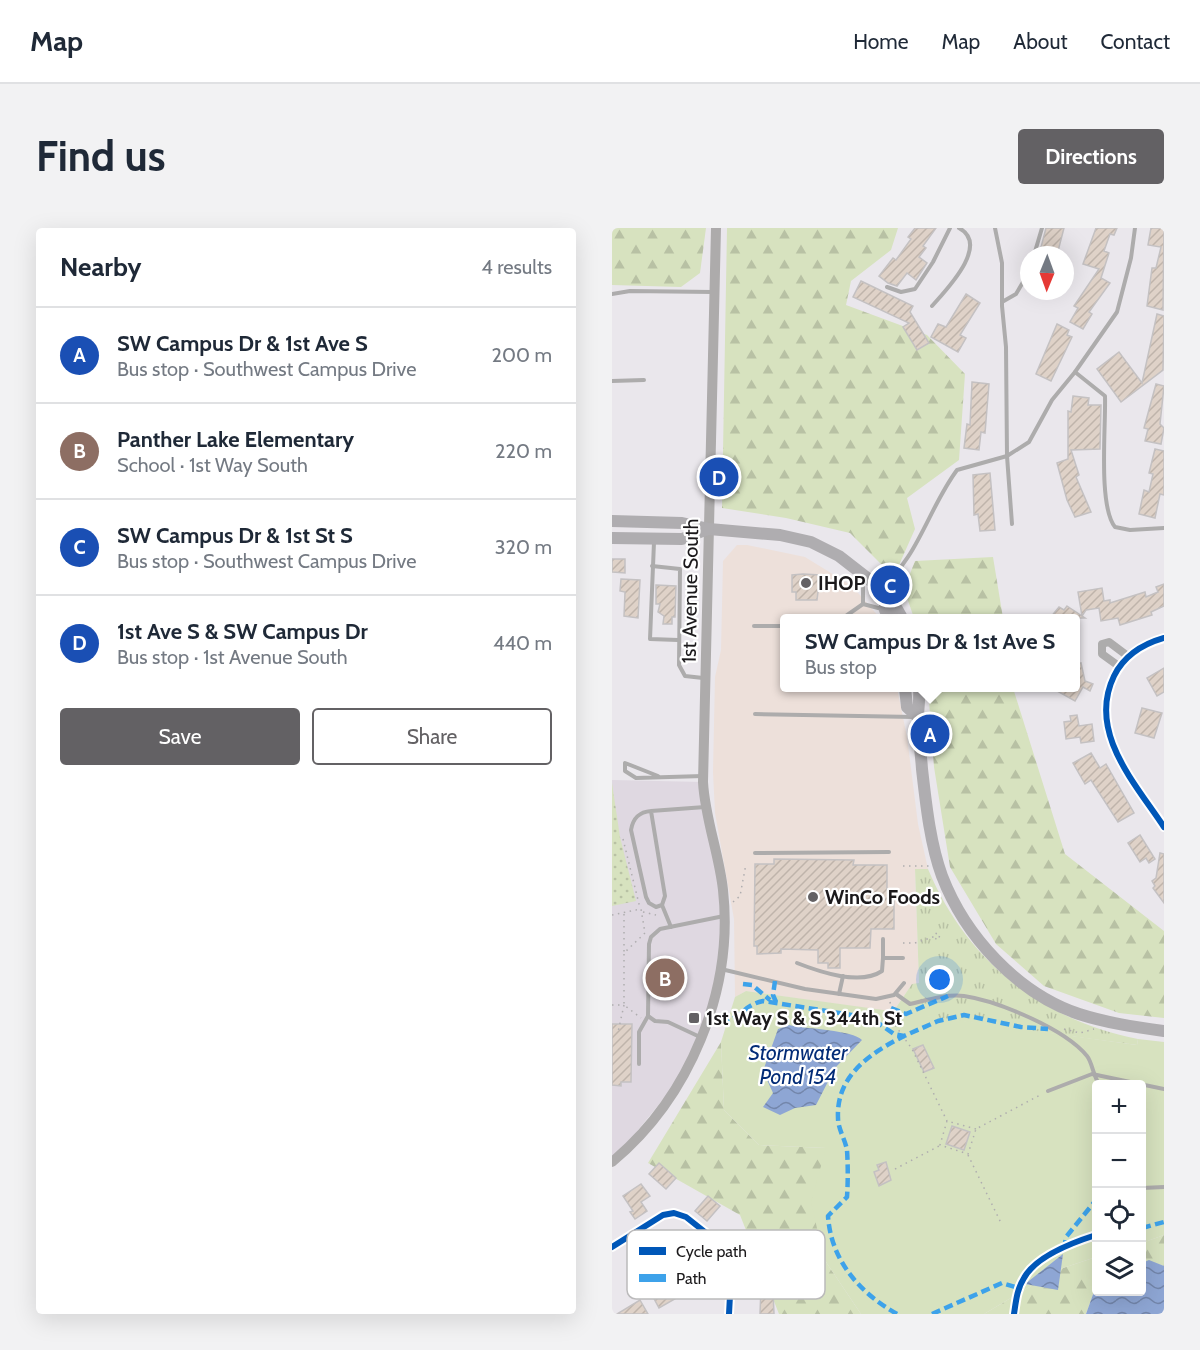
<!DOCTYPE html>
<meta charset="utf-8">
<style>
:root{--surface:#fff;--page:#f2f2f3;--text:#1f2937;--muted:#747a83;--line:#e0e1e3;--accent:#636164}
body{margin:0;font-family:Cabin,sans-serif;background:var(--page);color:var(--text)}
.controls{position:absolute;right:18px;bottom:18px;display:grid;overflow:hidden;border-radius:6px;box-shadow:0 6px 24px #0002}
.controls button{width:54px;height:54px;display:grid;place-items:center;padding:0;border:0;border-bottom:2px solid var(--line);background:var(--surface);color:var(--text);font:30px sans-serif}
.compass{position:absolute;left:408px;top:18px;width:54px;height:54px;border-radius:50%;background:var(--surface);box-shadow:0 6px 24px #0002;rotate:181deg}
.you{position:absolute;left:328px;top:752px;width:21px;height:21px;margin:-15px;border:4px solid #fff;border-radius:50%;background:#1a73e8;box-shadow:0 0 0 9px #1a73e833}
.badge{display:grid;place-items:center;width:39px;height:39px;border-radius:50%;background:var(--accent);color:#fff;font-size:20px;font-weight:700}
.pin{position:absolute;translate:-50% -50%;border:3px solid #fff;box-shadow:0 2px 6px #0006}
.popup{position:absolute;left:168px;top:386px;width:300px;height:78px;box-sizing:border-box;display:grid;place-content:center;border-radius:6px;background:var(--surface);filter:drop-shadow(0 2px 4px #0005);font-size:20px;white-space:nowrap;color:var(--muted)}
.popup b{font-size:22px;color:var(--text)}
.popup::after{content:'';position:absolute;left:50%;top:100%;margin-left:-12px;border:12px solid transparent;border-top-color:var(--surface)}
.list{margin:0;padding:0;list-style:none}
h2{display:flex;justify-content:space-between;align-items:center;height:78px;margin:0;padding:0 24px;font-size:26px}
h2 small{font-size:20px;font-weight:400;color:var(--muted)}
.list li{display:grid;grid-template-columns:39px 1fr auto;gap:18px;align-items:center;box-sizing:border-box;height:96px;padding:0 24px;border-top:2px solid var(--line)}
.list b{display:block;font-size:22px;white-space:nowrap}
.list p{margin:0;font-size:20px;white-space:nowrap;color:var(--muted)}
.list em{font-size:20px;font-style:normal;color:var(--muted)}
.actions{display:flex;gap:12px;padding:18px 24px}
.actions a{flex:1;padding:14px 0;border:2px solid var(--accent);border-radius:6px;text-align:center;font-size:21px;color:var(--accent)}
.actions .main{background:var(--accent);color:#fff}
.icon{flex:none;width:33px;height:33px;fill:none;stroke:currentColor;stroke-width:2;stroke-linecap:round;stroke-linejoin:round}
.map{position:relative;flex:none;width:552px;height:1086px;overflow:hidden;border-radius:6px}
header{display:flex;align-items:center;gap:36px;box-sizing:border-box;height:84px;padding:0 30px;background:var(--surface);border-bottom:2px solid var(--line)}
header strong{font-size:28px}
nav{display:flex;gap:33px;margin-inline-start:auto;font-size:21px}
.intro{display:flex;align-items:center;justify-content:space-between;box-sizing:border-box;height:144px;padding:0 36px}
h1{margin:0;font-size:42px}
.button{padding:15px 27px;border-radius:6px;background:var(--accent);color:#fff;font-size:21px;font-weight:700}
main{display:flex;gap:36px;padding:0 36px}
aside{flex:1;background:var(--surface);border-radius:6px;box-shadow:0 6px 24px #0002}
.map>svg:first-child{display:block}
.commercial{fill:#ede0da}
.built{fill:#dfd8e1}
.grass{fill:url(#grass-dots)}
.forest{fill:url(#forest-firs)}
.park{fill:url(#park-tufts)}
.garden{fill:#d7e2bf}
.water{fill:url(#water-waves)}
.building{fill:url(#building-hatch);stroke:#c4c1c2;stroke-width:1.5}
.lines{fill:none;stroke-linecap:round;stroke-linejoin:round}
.path{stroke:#afadaf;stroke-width:1.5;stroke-dasharray:1.5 4.5;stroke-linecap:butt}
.lane{stroke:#adacac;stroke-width:4}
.street{stroke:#adacac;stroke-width:8}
.secondary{stroke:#adabab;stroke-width:10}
.primary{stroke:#afadb0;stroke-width:12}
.quiet{stroke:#3da2ea;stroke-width:4.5;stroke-dasharray:9 4.5;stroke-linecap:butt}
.cycleway-casing{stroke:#fff;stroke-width:10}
.cycleway{stroke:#0057b8;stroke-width:6}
.poi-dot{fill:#636164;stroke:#fff;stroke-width:2}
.labels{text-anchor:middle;stroke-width:4.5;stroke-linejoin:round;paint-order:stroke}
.poi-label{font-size:20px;font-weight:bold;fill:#1b191b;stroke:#fff;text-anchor:start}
.street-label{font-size:20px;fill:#1b191b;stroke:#fff}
.water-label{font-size:21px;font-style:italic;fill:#032c77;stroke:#fff}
.key{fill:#fff;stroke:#bbbabb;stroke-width:1.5}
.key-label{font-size:16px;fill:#1b191b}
</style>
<header>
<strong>Map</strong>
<nav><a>Home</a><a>Map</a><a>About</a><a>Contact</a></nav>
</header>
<div class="intro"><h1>Find us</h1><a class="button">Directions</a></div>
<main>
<aside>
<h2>Nearby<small>4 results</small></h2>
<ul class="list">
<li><span class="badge" style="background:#1a4fb4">A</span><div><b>SW Campus Dr &amp; 1st Ave S</b><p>Bus stop · Southwest Campus Drive</p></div><em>200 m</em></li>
<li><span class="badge" style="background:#8d6e63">B</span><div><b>Panther Lake Elementary</b><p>School · 1st Way South</p></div><em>220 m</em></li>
<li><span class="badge" style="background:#1a4fb4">C</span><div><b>SW Campus Dr &amp; 1st St S</b><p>Bus stop · Southwest Campus Drive</p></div><em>320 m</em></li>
<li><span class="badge" style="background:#1a4fb4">D</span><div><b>1st Ave S &amp; SW Campus Dr</b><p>Bus stop · 1st Avenue South</p></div><em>440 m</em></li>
</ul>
<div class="actions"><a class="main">Save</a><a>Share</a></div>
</aside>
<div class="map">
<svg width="552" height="1086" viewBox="0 0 552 1086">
<defs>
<pattern id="grass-dots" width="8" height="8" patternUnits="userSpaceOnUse" patternTransform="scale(1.5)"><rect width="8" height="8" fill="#d7e2bf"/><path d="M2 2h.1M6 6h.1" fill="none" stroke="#b8c1a4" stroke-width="1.8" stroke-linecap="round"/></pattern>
<pattern id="forest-firs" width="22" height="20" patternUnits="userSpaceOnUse" patternTransform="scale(1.5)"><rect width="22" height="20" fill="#d7e2bf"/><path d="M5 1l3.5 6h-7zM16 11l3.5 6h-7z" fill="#b8c1a4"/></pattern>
<pattern id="park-tufts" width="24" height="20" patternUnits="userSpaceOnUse" patternTransform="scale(1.5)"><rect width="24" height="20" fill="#d7e2bf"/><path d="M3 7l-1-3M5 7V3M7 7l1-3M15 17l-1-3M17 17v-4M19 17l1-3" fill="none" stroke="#b8c1a4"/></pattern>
<pattern id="water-waves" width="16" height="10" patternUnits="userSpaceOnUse" patternTransform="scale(1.5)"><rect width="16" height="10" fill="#8ea6d4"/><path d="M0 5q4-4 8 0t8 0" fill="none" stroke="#7386ab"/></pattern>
<pattern id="building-hatch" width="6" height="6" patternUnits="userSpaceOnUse" patternTransform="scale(1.5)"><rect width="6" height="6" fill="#dfd2c8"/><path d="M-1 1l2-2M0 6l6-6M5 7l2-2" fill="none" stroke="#bfb4ab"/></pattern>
</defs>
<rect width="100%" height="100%" fill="#eae7ec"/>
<polygon class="commercial" points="125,317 135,317 193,329 240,358 268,390 172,390 172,460 285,460 295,509 306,596 316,641 303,642 307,756 300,756 281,784 134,763 123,769 122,691 103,585 101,544 103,449 109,422 111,333"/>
<polygon class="built" points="0,552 91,554 109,644 109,741 74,843 0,934"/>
<polygon class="grass" points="0,555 8,609 24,673 0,678"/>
<g class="forest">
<polygon points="0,0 94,0 88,45 69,59 0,57"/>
<polygon points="115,0 286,0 279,22 239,53 234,77 315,107 353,146 347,232 295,270 303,301 287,337 272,339 238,305 174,290 110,280"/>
<polygon points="381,329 391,390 302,390 292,361 303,333"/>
<polygon points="316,460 401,460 453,626 552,703 552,790 507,785 432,758 384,716 338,639 322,539"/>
<polygon points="109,814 112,882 147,917 214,920 212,1031 249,1086 167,1086 128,987 36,935"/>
<polygon points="552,1007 552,1038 537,1033 530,1035 530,1015"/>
<polygon points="484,1029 484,1058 474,1086 372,1086 448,1041"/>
</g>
<path class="park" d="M303,641h13c38,91 113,151 210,170l-1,6 -244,-33 19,-28 7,-1z"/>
<polygon class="garden" points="134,763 525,817 526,811 552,814 552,1007 530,1015 530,856 484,856 484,1029 448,1041 372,1086 249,1086 212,1031 199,974 214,920 147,917 112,882 109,814 123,769"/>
<g class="water">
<path d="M177,797c17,4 64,5 73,15l-27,28 -19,37 -21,3 -15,7 -17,-8 10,-14 -10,-22 15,-42z"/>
<polygon points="451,1026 446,1062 413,1056"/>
<polygon points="537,1032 552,1038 552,1086 474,1086 484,1058 484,1064 530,1064 530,1035"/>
</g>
<g class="building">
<polygon points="303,0 324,0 311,18 314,20 307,29 315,35 304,52 295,45 285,58 276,55 267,48 281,30 284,32 299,11 296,9"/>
<polygon points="434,0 452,0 445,27 427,27"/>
<polygon points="484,0 505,0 502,7 498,6 492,23 497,25 489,50 498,55 477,84 480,86 471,101 458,94 466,80 462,78 487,41 471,36"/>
<polygon points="539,0 552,0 551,82 535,78 540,40 544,40 549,19 536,17"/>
<polygon points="249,53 301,78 298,84 317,115 305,122 291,99 297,95 241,69"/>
<polygon points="354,66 368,75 348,107 354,110 346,124 319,109 326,96 334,99"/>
<polygon points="545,86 552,88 551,142 509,174 485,141 507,124 530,155"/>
<polygon points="445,96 457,102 455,107 460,109 439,153 424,146"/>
<polygon points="360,154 377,156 373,205 369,204 367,222 352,220 355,196 358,197"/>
<polygon points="544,156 552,158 548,196 552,200 549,216 533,213 536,201 532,200"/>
<polygon points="461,168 477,170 476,177 489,177 488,221 459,222 467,247 464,249 479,284 463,289 455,272 445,235 456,231 456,183 459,184"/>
<polygon points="543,221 552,223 552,267 548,266 543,290 527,286 532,262 537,264 541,246 537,245"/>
<polygon points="378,245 383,302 368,303 366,286 362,287 361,247"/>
<polygon points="0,331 13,331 13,345 0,344"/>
<polygon points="191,346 208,347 205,372 184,372 184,364 180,364 180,347"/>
<polygon points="9,351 28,352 26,390 12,388 13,364 8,363"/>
<polygon points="552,356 552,378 539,384 540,387 508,397 506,390 489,393 487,380 474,382 470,388 466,364 490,360 492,373 498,372 498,375 533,364 534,369 546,364 544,359"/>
<polygon points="44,357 64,358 63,389 60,389 60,396 51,396 52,388 46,384 48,376 44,376"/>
<polygon points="455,378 473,390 438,390 447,379 452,382"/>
<polygon points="469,435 473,453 481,456 478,463 471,459 463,473 438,459 464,459 464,436"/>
<polygon points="552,440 552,464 545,468 535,450"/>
<polygon points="530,480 550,485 542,510 523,505"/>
<polygon points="465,487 467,498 480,496 482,513 469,515 468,509 454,511 452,494 459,493 458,488"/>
<polygon points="479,525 488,540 494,536 522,585 506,594 479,552 473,556 461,535"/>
<polygon points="528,607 543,631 537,635 534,630 528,634 516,615"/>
<polygon points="548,625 552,626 552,675 541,660 543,658 540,653 544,650"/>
<polygon points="162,631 242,632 241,637 275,637 275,661 282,661 282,701 259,701 258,720 228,720 228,740 216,740 216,735 206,735 206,722 169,721 169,725 145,726 145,718 142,718 143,636 162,636"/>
<polygon points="0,796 20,796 19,854 9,854 9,858 0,857"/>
<polygon points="311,817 322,840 312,844 301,821"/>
<polygon points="340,898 358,904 352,922 334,916"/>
<polygon points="274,934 279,952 267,958 262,944 267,942 265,937"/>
<polygon points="47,935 64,950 54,961 37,946"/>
<polygon points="29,956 38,968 29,974 35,983 23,991 18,984 21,983 11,968"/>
<polygon points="96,968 108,978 95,993 83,983"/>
<polygon points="47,1004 54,1016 63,1010 70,1019 53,1031 43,1017 39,1019 35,1012"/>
<polygon points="144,1011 145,1027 125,1028 125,1012"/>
<polygon points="36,1030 45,1043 28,1054 19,1042"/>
<polygon points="82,1034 105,1034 105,1049 81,1049"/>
<polygon points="142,1041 160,1041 162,1086 148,1086 149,1060 142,1060"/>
<polygon points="59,1053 68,1068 47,1080 39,1065"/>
<polygon points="28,1072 36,1086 5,1086"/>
</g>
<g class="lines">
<g class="path">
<polyline points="11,611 28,680"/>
<polyline points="291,638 317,638"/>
<polyline points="121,674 128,668 134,636"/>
<polyline points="31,684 44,687"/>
<polyline points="12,686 12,725"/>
<polyline points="0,687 29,681 33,705 12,725 12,777 29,790"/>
<polyline points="291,715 303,715 321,709 323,705 328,707 326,712 321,709"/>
<polyline points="278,774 283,797 300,821 335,893"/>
<polyline points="0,777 12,777 6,804"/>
<polyline points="452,801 468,805 482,801"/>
<polyline points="364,901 335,893 328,917 356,926 364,901 430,866"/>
<polyline points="356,927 390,997"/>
<polyline points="283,941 327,918"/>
</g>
<g class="lane">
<polyline points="383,0 390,35 390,78 394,119 395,228 400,296"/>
<polyline points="422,27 430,0"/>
<polyline points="275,59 289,64 303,61 321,34 338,0"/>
<polyline points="0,66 18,63 101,64"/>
<polyline points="390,74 404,66 417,44"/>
<path d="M320,78c13,-15 59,-61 27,-78"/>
<path d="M463,144l30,24c1,30 -7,110 10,131l15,3 34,-2"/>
<polyline points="0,153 32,152"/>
<polyline points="42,314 38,411 66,412"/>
<polyline points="40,338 68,341 67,437 73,448 91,450"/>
<path d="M268,360c38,-29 48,-79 77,-118l50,-14 22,-14 23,-42 23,-28 42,-60 14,-54 4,-30"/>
<polyline points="251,376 251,350"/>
<polyline points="251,376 270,381"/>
<polyline points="231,390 251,376"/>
<polyline points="142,398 172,398"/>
<polyline points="219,462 250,462 255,460"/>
<polyline points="143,486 302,489"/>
<polyline points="46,548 13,535 13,543 24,550 91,548"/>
<path d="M39,583l14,85 -3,9 -6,2 -7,-4 -3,-6 -15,-67c2,-12 8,-18 20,-19l54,-4"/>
<polyline points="143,625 277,624"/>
<polyline points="50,677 59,699"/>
<polyline points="271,730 271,711"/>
<path d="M185,735c23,9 63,23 85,8l1,-13h20"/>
<polyline points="109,741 193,761 264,771 282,767 292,755"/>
<polyline points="227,766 231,748"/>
<path d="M284,766l14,10c17,-4 36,-10 54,-8 34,5 101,33 123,60 5,6 6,19 12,28"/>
<polyline points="88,809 56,794 43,793 36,788 37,716 39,709 48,701 112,688"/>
<polyline points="27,836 27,804 36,788"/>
<polyline points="436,863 480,846 552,861"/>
<polyline points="530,960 552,959"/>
</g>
<g class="street">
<path d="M552,410c-21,6 -40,18 -50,38 -27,56 21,107 50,151"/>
<polyline points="508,439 490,426 490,416 497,414 517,429"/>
<polyline points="0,1019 51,987 62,985 74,989 103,1012 116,1028 119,1049 117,1086"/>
</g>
<path class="secondary" d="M0,934c78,-65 122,-172 111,-272 -4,-37 -18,-71 -20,-108l13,-554"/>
<g class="primary">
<polyline points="0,293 70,295 97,301 168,307 199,314 227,328 263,356 273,371 273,382 277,390"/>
<polyline points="0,310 70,311 96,301"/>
<polyline points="273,371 281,374 290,390"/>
<polyline points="293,460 295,479 306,489"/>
<path d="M307,460c1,11 -1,20 -1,31 0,16 3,34 4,50 4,35 8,74 20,107 23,60 75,117 137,138 28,9 56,13 85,17"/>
</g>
<g class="quiet">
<polyline points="163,753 161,767 164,774"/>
<polyline points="131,756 140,757 158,772"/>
<polyline points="279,780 294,786 336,768"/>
<path d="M95,795c34,2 32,-17 56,-22l108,17 23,16 10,2 34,-15 26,-6 57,12 27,2"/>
<polyline points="530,1000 552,994"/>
<polyline points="452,1021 454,1009 484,972"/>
<path d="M285,1086c-37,-21 -66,-53 -69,-98l19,-19c1,-15 1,-32 0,-47 -2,-11 -9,-21 -9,-32 -2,-43 33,-65 66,-82"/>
<polyline points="320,1086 390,1055 403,1059 406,1063"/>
</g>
<defs>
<g id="cycleway">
<path d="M552,410c-21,6 -40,18 -50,38 -27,56 21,107 50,151"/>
<polyline points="0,1019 51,987 62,985 74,989 103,1012 116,1028 119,1049 117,1086"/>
<path d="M402,1086c2,-13 3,-25 10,-36 12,-22 50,-36 72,-43"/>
</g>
</defs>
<use href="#cycleway" class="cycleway-casing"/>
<use href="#cycleway" class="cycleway"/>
</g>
<g class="poi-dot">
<circle cx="194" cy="355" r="6"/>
<circle cx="201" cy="669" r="6"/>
<rect x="76" y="784" width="12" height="12" rx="3"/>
</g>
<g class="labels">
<g class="poi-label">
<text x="206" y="362">IHOP</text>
<text x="213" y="676">WinCo Foods</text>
<text x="94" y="797">1st Way S &amp; S 344th St</text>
</g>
<g class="street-label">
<text transform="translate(78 363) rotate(-89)" y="7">1st Avenue South</text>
</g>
<g class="water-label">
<text x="186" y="832">Stormwater<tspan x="186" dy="24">Pond 154</tspan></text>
</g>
</g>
<rect x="15" y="1002" width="198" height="69" rx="9" class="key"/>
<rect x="27" y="1019" width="27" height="8" fill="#0057b8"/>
<rect x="27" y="1046" width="27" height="8" fill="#3da2ea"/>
<g class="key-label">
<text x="64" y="1029">Cycle path</text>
<text x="64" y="1056">Path</text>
</g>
</svg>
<div class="controls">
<button>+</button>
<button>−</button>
<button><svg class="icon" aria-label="locate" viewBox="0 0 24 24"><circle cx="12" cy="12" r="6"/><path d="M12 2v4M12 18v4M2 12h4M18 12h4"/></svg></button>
<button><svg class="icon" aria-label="layers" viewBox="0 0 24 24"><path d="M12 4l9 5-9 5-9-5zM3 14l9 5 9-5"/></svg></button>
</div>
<svg class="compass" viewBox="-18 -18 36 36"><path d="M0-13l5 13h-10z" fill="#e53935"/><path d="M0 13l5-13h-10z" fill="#747a83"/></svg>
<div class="you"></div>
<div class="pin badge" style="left:318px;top:506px;background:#1a4fb4">A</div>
<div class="popup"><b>SW Campus Dr &amp; 1st Ave S</b>Bus stop</div>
<div class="pin badge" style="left:53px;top:750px;background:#8d6e63">B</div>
<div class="pin badge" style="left:278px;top:357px;background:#1a4fb4">C</div>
<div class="pin badge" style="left:107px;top:249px;background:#1a4fb4">D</div>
</div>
</main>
